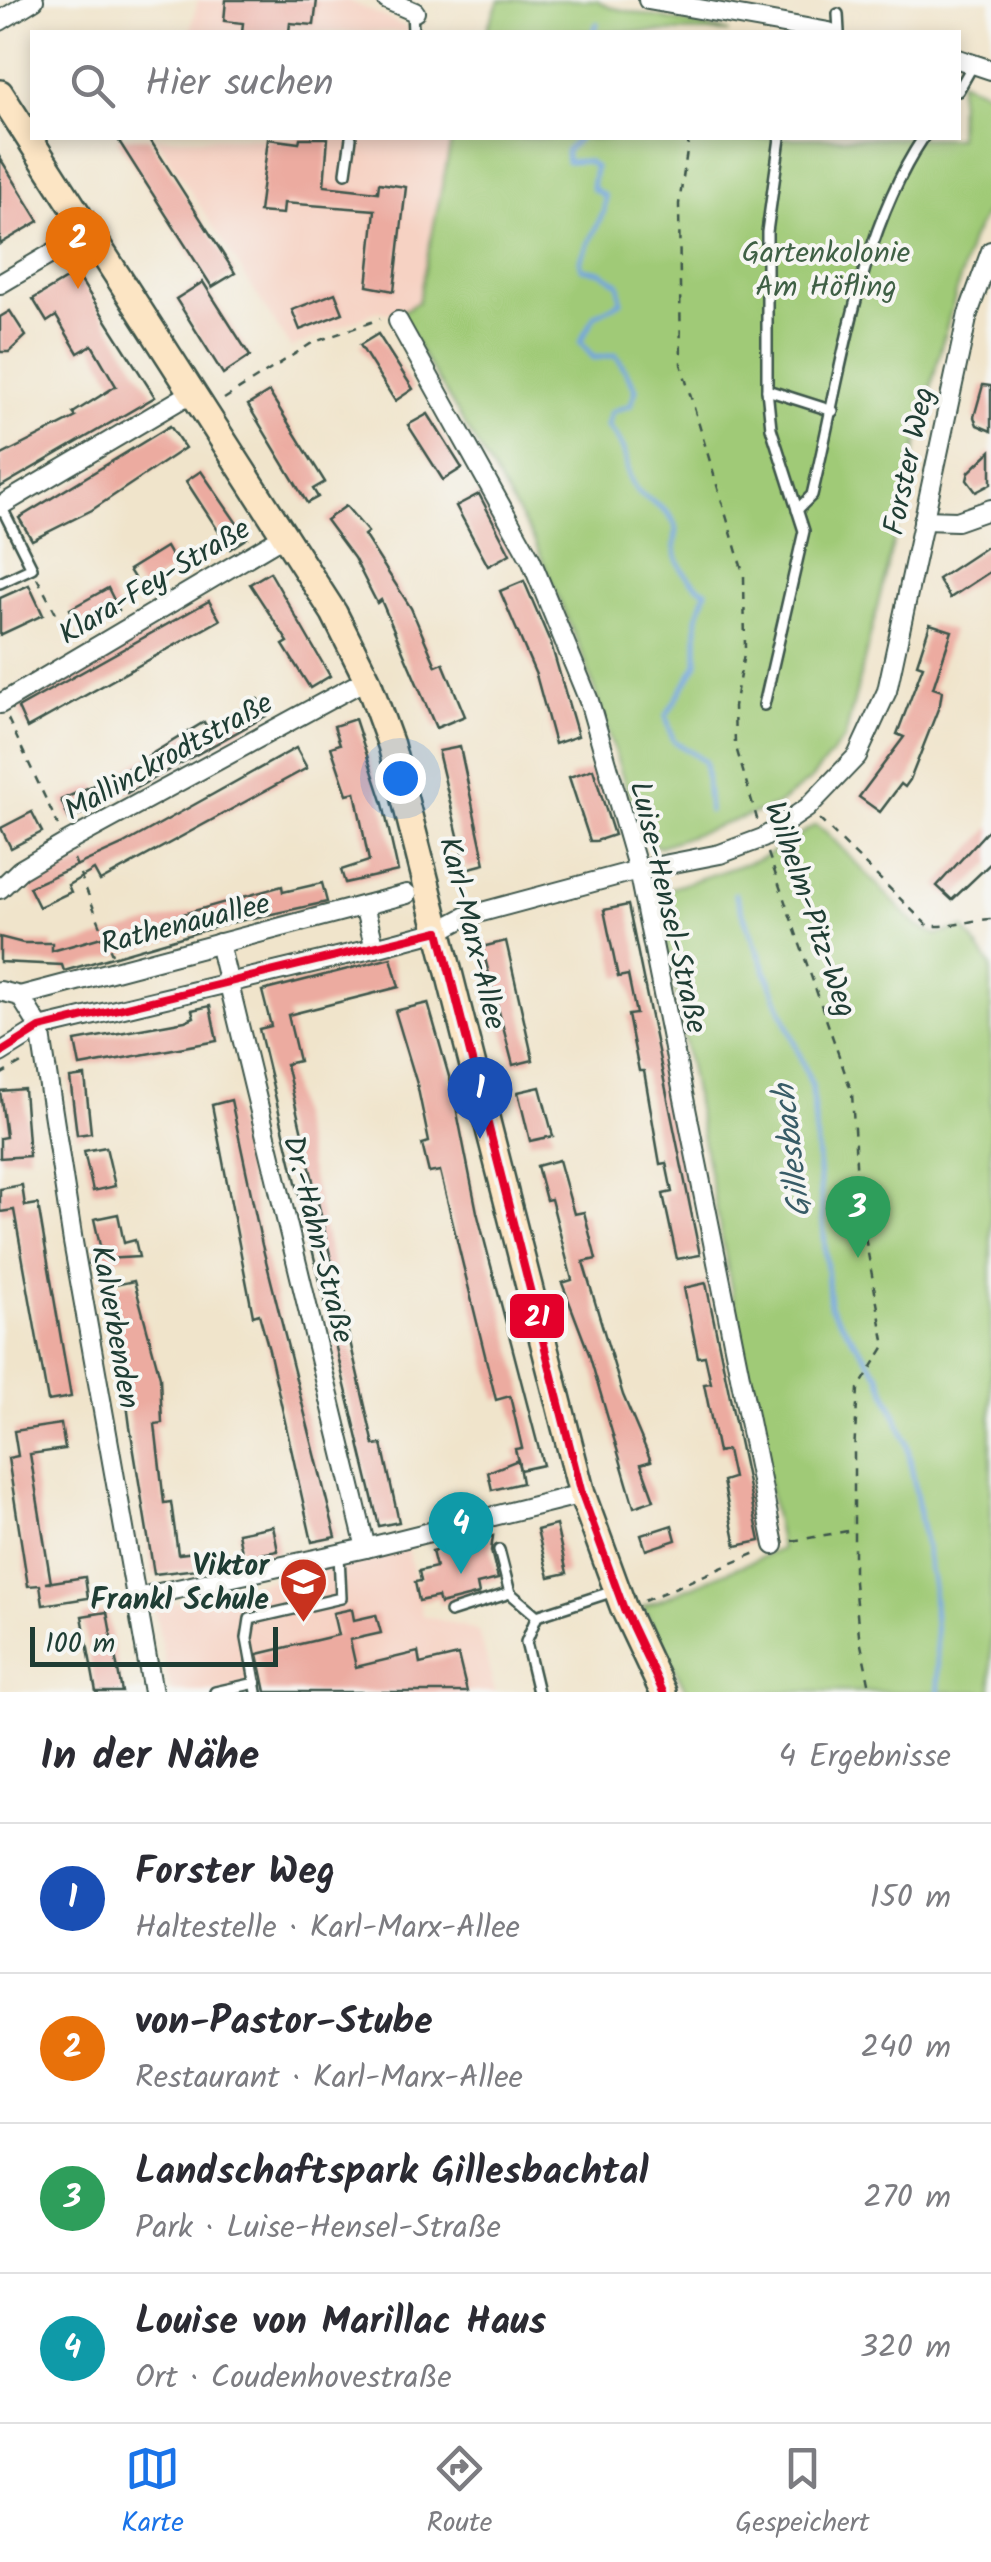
<!DOCTYPE html>
<html lang="de">
<meta charset="utf-8">
<style>
:root{--surface:#fff;--page:#f2f2f3;--text:#2b2b33;--muted:#7c7c81;--line:#e1e1e2;--accent:#1a73e8}
body{margin:0;font-family:Kalam,sans-serif;background:var(--page);color:var(--text)}
.scale{position:absolute;left:30px;bottom:25px;width:248px;box-sizing:border-box;padding-left:10px;border:5px solid #1f3d34;border-top:0;font-size:28px;line-height:35px;white-space:nowrap;color:#1f3d34;-webkit-text-stroke:8px #f6f6f2;paint-order:stroke}
.you{position:absolute;left:400px;top:778px;width:35px;height:35px;margin:-25px;border:8px solid #fff;border-radius:50%;background:#1a73e8;box-shadow:0 0 0 15px #1a73e833}
.badge{display:grid;place-items:center;width:65px;height:65px;border-radius:50%;background:var(--accent);color:#fff;font-size:32px;font-weight:700}
.pin{position:absolute;translate:-50% -82px;filter:drop-shadow(0 2px 5px #0008)}
.pin::after{content:'';position:absolute;top:52px;width:35px;height:30px;background:inherit;clip-path:polygon(0 0,100% 0,50% 100%)}
.list{margin:0;padding:0;list-style:none}
h2{display:flex;justify-content:space-between;align-items:center;height:130px;margin:0;padding:0 40px;font-size:42px}
h2 small{font-size:32px;font-weight:400;color:var(--muted)}
.list li{display:grid;grid-template-columns:65px 1fr auto;gap:30px;align-items:center;box-sizing:border-box;height:150px;padding:0 40px;border-top:2px solid var(--line)}
.list b{display:block;font-size:38px;white-space:nowrap}
.list p{margin:0;font-size:32px;white-space:nowrap;color:var(--muted)}
.list em{font-size:32px;font-style:normal;color:var(--muted)}
.icon{flex:none;width:55px;height:55px;fill:none;stroke:currentColor;stroke-width:2;stroke-linecap:round;stroke-linejoin:round}
.map{position:relative;flex:none;width:991px;height:1692px;overflow:hidden}
.search{position:absolute;background:var(--surface);box-shadow:0 5px 15px #0003;left:30px;right:30px;top:30px;height:110px;display:flex;align-items:center;gap:25px;box-sizing:border-box;padding:0 35px;border-radius:0px;color:var(--muted);font-size:38px}
.sheet{height:730px;background:var(--surface)}
nav{display:flex;justify-content:space-around;align-items:center;box-sizing:border-box;height:140px;border-top:2px solid var(--line);background:var(--surface);font-size:28px;color:var(--muted)}
nav a{display:grid;justify-items:center;gap:5px}
nav .on{color:var(--accent)}
.map>svg:first-child{display:block}
.built{fill:#f6d2c3}
.green{fill:#a0ca77;stroke:#608456;stroke-width:2.5}
.lines{fill:none;stroke-linecap:round;stroke-linejoin:round}
.stream{stroke:#72a5de;stroke-width:5}
.building{fill:#ecaba0}
.lane-casing{stroke:#3e564b;stroke-width:14}
.street-casing{stroke:#3e564b;stroke-width:22}
.secondary-casing{stroke:#3e564b;stroke-width:30}
.path{stroke:#3e564b;stroke-width:2.5;stroke-dasharray:8 8;stroke-linecap:butt}
.lane{stroke:#fff;stroke-width:9}
.street{stroke:#fff;stroke-width:18}
.secondary{stroke:#fce5c4;stroke-width:25}
.bus-1-casing{stroke:#f6f6f2;stroke-width:15}
.bus-1{stroke:#e4002b;stroke-width:8}
.labels{text-anchor:middle;stroke-width:8;stroke-linejoin:round;paint-order:stroke}
.park-label{font-size:30px;fill:#3f6045;stroke:#f6f6f2}
.street-label{font-size:30px;fill:#1f3d34;stroke:#f6f6f2}
.poi-label{font-size:30px;font-weight:bold;fill:#1f3d34;stroke:#f6f6f2;text-anchor:end}
.water-label{font-size:32px;font-style:italic;fill:#385c67;stroke:#f6f6f2}
.line-badge{stroke:#f6f6f2;stroke-width:4}
.badge-label{font-size:28px;text-anchor:middle;font-weight:bold;fill:#fff}
</style>
<div class="map">
<svg width="991" height="1692" viewBox="0 0 991 1692">
<rect width="100%" height="100%" fill="#f6f6f2"/>
<filter id="ink" filterUnits="userSpaceOnUse"><feTurbulence type="fractalNoise" baseFrequency=".01" numOctaves="2"/><feDisplacementMap in="SourceGraphic" scale="20" xChannelSelector="R" yChannelSelector="G"/><feConvolveMatrix kernelMatrix="1 2 1 2 8 2 1 2 1" color-interpolation-filters="sRGB"/></filter>
<filter id="wash" filterUnits="userSpaceOnUse"><feTurbulence type="fractalNoise" baseFrequency=".0048" numOctaves="4" result="noise"/><feDisplacementMap in="SourceGraphic" scale="40" xChannelSelector="R" yChannelSelector="G"/><feGaussianBlur stdDeviation="2.25" result="paint"/><feColorMatrix in="noise" values="0 0 0 0 0 0 0 0 0 0 0 0 0 0 0 0 0 1.4 0 .05"/><feComposite in="paint" operator="in"/></filter>
<g filter="url(#wash)">
<rect width="100%" height="100%" fill="#f0e4cb"/>
<g class="built">
<polygon points="198,0 347,0 417,32 190,32"/>
<polygon points="156,138 452,138 418,302 398,314 377,311 291,348"/>
<polygon points="408,1548 422,1615 479,1631 495,1692 171,1692 154,1607"/>
</g>
<g class="green">
<polygon points="499,0 597,0 609,7 729,32 486,32"/>
<polygon points="959,81 991,93 991,202 971,240 942,343 845,738 810,780 776,806 658,847 641,834 584,658 533,538 398,314 418,302 452,138 958,138"/>
<polygon points="815,825 826,832 917,926 937,935 964,928 991,966 991,1692 687,1692 643,1607 781,1549 656,893 762,858"/>
</g>
<g class="lines">
<g class="stream">
<polyline points="593,32 597,24"/>
<path d="M579,138l-13,13 1,11 20,-1 8,6 -3,21 13,8 -1,15 -24,50 2,8 19,3 18,12 2,18 -26,13 -15,27 14,16 22,-3 20,34 -5,16 -20,7 -4,14c28,29 14,43 28,62 12,15 33,17 40,37 3,7 -1,15 0,23 0,17 16,36 31,43l-9,27v46l-31,52 7,24 32,22 4,49"/>
<polyline points="735,894 812,1086 830,1307 879,1375 907,1443 933,1587 939,1692"/>
</g>
</g>
<g id="blocks">
<g class="building">
<polygon points="226,0 317,0 314,25 290,23 289,32 242,32 243,23 224,21"/>
<polygon points="117,138 149,138 235,273 212,287"/>
<polygon points="300,138 328,138 324,186 378,192 379,183 406,187 394,291 367,286 375,210 284,203 283,214 259,212 268,139 299,143"/>
<polygon points="0,158 39,221 0,244"/>
<polygon points="76,273 155,397 0,487 0,456 76,417 73,413 116,386 92,345 78,353 56,316 47,322 33,299"/>
<polygon points="203,282 250,356 223,374 176,299"/>
<polygon points="335,293 343,313 300,330 292,310"/>
<polygon points="10,311 26,336 9,352 0,352 0,317"/>
<polygon points="378,334 413,389 395,401 360,345"/>
<polygon points="983,385 991,386 991,431 977,425 974,417"/>
<polygon points="269,392 325,482 313,489 318,497 307,503 248,405"/>
<polygon points="428,414 462,468 443,480 408,425"/>
<polygon points="170,426 185,448 92,510 32,540 19,518"/>
<polygon points="991,451 991,484 976,492 967,480 969,472"/>
<polygon points="201,471 247,538 230,549 186,481"/>
<polygon points="479,494 510,554 488,566 456,506"/>
<polygon points="346,506 368,532 364,535 411,608 436,666 443,663 465,716 436,728 381,600 377,603 354,558 326,520"/>
<polygon points="991,544 991,571 950,598 938,579"/>
<polygon points="166,547 177,566 141,589 129,570"/>
<polygon points="270,572 330,676 310,688 283,645 288,642 250,584"/>
<polygon points="524,581 551,644 578,736 555,744 536,675 500,591"/>
<polygon points="29,585 43,615 0,635 0,598"/>
<polygon points="108,588 119,610 82,631 70,609"/>
<polygon points="209,601 220,620 27,728 18,708"/>
<polygon points="930,624 952,631 933,688 942,691 940,704 910,780 905,787 901,784 880,812 859,797 904,737 897,734 923,666 917,664"/>
<polygon points="258,699 266,716 127,793 117,775 204,722 208,729"/>
<polygon points="355,719 383,804 398,871 345,883 341,870 369,861 355,792 347,794 331,747 340,744 334,726"/>
<polygon points="460,747 485,864 466,869 439,756 439,751"/>
<polygon points="296,748 307,768 100,881 94,870 68,885 71,892 39,907 29,887 122,845"/>
<polygon points="593,769 614,835 596,841 590,841 569,777"/>
<polygon points="96,784 105,804 69,819 61,800"/>
<polygon points="32,812 42,832 11,848 1,828"/>
<polygon points="991,827 991,863 952,900 937,886"/>
<polygon points="322,883 327,902 230,923 64,971 62,965 0,962 0,937 23,943 52,943 52,951 282,886 283,892"/>
<polygon points="628,905 700,1255 677,1259 663,1194 672,1192 666,1163 660,1164 644,1071 639,1071 628,1015 636,1014 628,975 618,977 604,910"/>
<polygon points="506,941 533,1060 513,1065 482,947"/>
<polygon points="391,958 399,987 288,1015 299,1061 286,1064 374,1445 382,1444 399,1522 379,1526 259,1029 271,1026 262,991"/>
<polygon points="428,1003 452,1087 477,1212 543,1465 520,1470 515,1449 522,1448 510,1396 496,1400 440,1171 429,1173 422,1144 429,1142 417,1084 395,1011"/>
<polygon points="210,1006 217,1041 80,1066 75,1041 185,1021 194,1017 192,1010"/>
<polygon points="85,1076 91,1133 77,1135 70,1078"/>
<polygon points="540,1087 553,1136 530,1141 518,1092"/>
<polygon points="24,1089 29,1156 0,1158 0,1138 6,1137 0,1091"/>
<polygon points="231,1100 262,1245 336,1537 312,1542 269,1350 259,1314 253,1316 212,1105"/>
<polygon points="106,1147 115,1186 93,1191 84,1151"/>
<polygon points="559,1160 574,1214 584,1212 596,1259 583,1262 623,1395 651,1461 641,1464 654,1500 634,1507 589,1354 562,1283 572,1280 551,1199 546,1200 537,1166"/>
<polygon points="22,1185 25,1206 38,1204 71,1397 48,1401 14,1210 0,1212 0,1189"/>
<polygon points="118,1214 124,1243 135,1240 139,1257 103,1259 94,1219"/>
<polygon points="134,1281 160,1377 162,1423 155,1424 164,1503 171,1502 178,1554 196,1552 198,1569 154,1574 130,1427 127,1404 131,1403 105,1287"/>
<polygon points="706,1283 760,1541 736,1546 723,1481 733,1478 727,1450 718,1452 704,1384 711,1383 705,1356 698,1357 684,1288"/>
<polygon points="61,1424 65,1449 30,1454 51,1583 46,1583 85,1577 88,1598 43,1605 40,1585 28,1586 8,1458 18,1456 14,1431"/>
<polygon points="518,1460 522,1483 492,1490 488,1472"/>
<polygon points="556,1525 567,1573 549,1577 537,1530"/>
<polygon points="672,1525 676,1540 646,1550 641,1535"/>
<polygon points="273,1526 278,1551 243,1557 238,1533"/>
<polygon points="493,1536 491,1551 498,1579 477,1584 479,1594 440,1604 438,1597 419,1601 415,1582 421,1581 419,1571 436,1567 432,1551"/>
<polygon points="352,1609 354,1620 376,1615 381,1633 350,1640 356,1667 418,1652 420,1664 458,1655 467,1692 266,1692 258,1654 338,1635 333,1613"/>
<polygon points="107,1612 111,1634 122,1692 96,1692 82,1616"/>
</g>
</g>
</g>
<g filter="url(#ink)">
<use href="#blocks" fill-opacity="0" stroke="#3e564b" stroke-width="2.5"/>
<g class="lines">
<defs>
<g id="lane">
<polyline points="412,11 413,32"/>
<polyline points="838,14 839,32"/>
<polyline points="958,91 974,63"/>
<polyline points="346,173 351,138"/>
<polyline points="767,390 833,411"/>
<path d="M797,510l15,-15c28,-115 45,-258 111,-357"/>
<polyline points="0,583 32,568 1,506"/>
<polyline points="764,705 804,531 771,428 767,390 767,232 780,138"/>
<polyline points="499,1550 510,1593 537,1616"/>
<polyline points="450,1612 510,1593"/>
<polyline points="215,1692 256,1683"/>
<polyline points="257,1692 247,1638 250,1619 341,1598 339,1555"/>
<polyline points="538,1692 526,1642 537,1616 614,1591"/>
</g>
<g id="street">
<polyline points="387,0 415,12"/>
<polyline points="648,0 829,32"/>
<polyline points="0,21 34,0"/>
<polyline points="958,59 991,70"/>
<polyline points="0,284 90,231"/>
<polyline points="398,321 531,560 589,701 638,870 774,1545"/>
<polyline points="0,506 193,392"/>
<polyline points="923,520 957,521 991,509"/>
<polyline points="0,704 285,535"/>
<polyline points="0,889 20,870 66,843 367,679"/>
<polyline points="364,906 375,948"/>
<polyline points="219,943 366,1548"/>
<polyline points="0,991 20,996 40,1028 73,1242 153,1692"/>
<polyline points="20,996 407,894"/>
<polyline points="0,1053 40,1028 375,948 439,931 467,916 638,870 720,854 763,838 807,808 857,756 887,691 968,314 991,251"/>
<polyline points="136,1598 366,1548 582,1494"/>
</g>
<polyline id="secondary" points="0,93 334,613 367,679 391,745 582,1494 624,1609 663,1692"/>
</defs>
<use href="#lane" class="lane-casing"/>
<use href="#street" class="street-casing"/>
<use href="#secondary" class="secondary-casing"/>
<g class="path">
<polyline points="689,138 679,204 681,364 744,576 745,649 734,706 735,744 758,822"/>
<polyline points="224,399 312,343 380,319"/>
<polyline points="37,578 71,642"/>
<polyline points="8,719 58,825"/>
<path d="M819,819l108,106c21,4 42,-5 64,-6"/>
<polyline points="768,853 852,1093 858,1199 885,1346 858,1389 854,1451 854,1582 859,1635 871,1692"/>
<polyline points="74,859 112,954"/>
<polyline points="0,1075 25,1061"/>
<polyline points="792,1541 853,1530"/>
<polyline points="644,1601 756,1553"/>
</g>
<use href="#lane" class="lane"/>
<use href="#street" class="street"/>
<use href="#secondary" class="secondary"/>
<defs>
<g id="bus-1">
<polyline points="439,931 582,1494 624,1609 663,1692"/>
<polyline points="0,1053 40,1028 439,931"/>
</g>
</defs>
<use href="#bus-1" class="bus-1-casing"/>
<use href="#bus-1" class="bus-1"/>
</g>
</g>
<defs>
<symbol id="school-pin" viewBox="-11 -11 22 30"><path d="M0 17L-7.5 6A9.5 9.5 0 1 1 7.5 6Z" fill="#c8321e" stroke="#f6f6f2"/><path d="M0-5L7-2L0 1L-7-2ZM-4 1L0 2.5L4 1V4Q0 6-4 4Z" fill="#fff"/></symbol>
</defs>
<g fill-rule="evenodd">
<use href="#school-pin" x="276" y="1554" width="55" height="75"/>
</g>
<g class="labels">
<g class="park-label">
<text x="826" y="262">Gartenkolonie<tspan x="826" dy="34">Am Höfling</tspan></text>
</g>
<g class="street-label">
<text transform="translate(908 461) rotate(-78)" y="10">Forster Weg</text>
<text transform="translate(154 581) rotate(-31)" y="10">Klara-Fey-Straße</text>
<text transform="translate(168 756) rotate(-29)" y="10">Mallinckrodtstraße</text>
<text transform="translate(669 907) rotate(77)" y="10">Luise-Hensel-Straße</text>
<text transform="translate(811 909) rotate(71)" y="10">Wilhelm-Pitz-Weg</text>
<text transform="translate(185 923) rotate(-14)" y="10">Rathenauallee</text>
<text transform="translate(473 933) rotate(76)" y="10">Karl-Marx-Allee</text>
<text transform="translate(319 1239) rotate(76)" y="10">Dr.-Hahn-Straße</text>
<text transform="translate(116 1327) rotate(80)" y="10">Kalverbenden</text>
</g>
<g class="poi-label">
<text x="269" y="1575">Viktor<tspan x="269" dy="34">Frankl Schule</tspan></text>
</g>
<g class="water-label">
<text transform="translate(791 1151) rotate(-97)" y="11">Gillesbach</text>
</g>
</g>
<rect class="line-badge" x="508" y="1292" width="58" height="48" rx="10" fill="#e4002b"/>
<g class="badge-label">
<text x="537" y="1326">21</text>
</g>
</svg>
<div class="scale">100 m</div>
<div class="you"></div>
<div class="pin badge" style="left:480px;top:1139px;background:#1a4fb4">1</div>
<div class="pin badge" style="left:78px;top:289px;background:#e8710a">2</div>
<div class="pin badge" style="left:858px;top:1258px;background:#2e9e5b">3</div>
<div class="pin badge" style="left:461px;top:1574px;background:#0f9aa8">4</div>
<div class="search"><svg class="icon" aria-label="search" viewBox="0 0 24 24"><circle cx="10" cy="10" r="6"/><path d="M15 15l6 6"/></svg>Hier suchen</div>
</div>
<section class="sheet">
<h2>In der Nähe<small>4 Ergebnisse</small></h2>
<ul class="list">
<li><span class="badge" style="background:#1a4fb4">1</span><div><b>Forster Weg</b><p>Haltestelle · Karl-Marx-Allee</p></div><em>150 m</em></li>
<li><span class="badge" style="background:#e8710a">2</span><div><b>von-Pastor-Stube</b><p>Restaurant · Karl-Marx-Allee</p></div><em>240 m</em></li>
<li><span class="badge" style="background:#2e9e5b">3</span><div><b>Landschaftspark Gillesbachtal</b><p>Park · Luise-Hensel-Straße</p></div><em>270 m</em></li>
<li><span class="badge" style="background:#0f9aa8">4</span><div><b>Louise von Marillac Haus</b><p>Ort · Coudenhovestraße</p></div><em>320 m</em></li>
</ul>
</section>
<nav>
<a class="on"><svg class="icon" aria-label="map" viewBox="0 0 24 24"><path d="M3 6l6-2 6 2 6-2v14l-6 2-6-2-6 2zM9 4v14M15 6v14"/></svg>Karte</a>
<a><svg class="icon" aria-label="directions" viewBox="0 0 24 24"><path d="M12 3l9 9-9 9-9-9zM9 14v-3h6M13 9l2 2-2 2"/></svg>Route</a>
<a><svg class="icon" aria-label="saved" viewBox="0 0 24 24"><path d="M7 4h10v16l-5-4-5 4z"/></svg>Gespeichert</a>
</nav>
